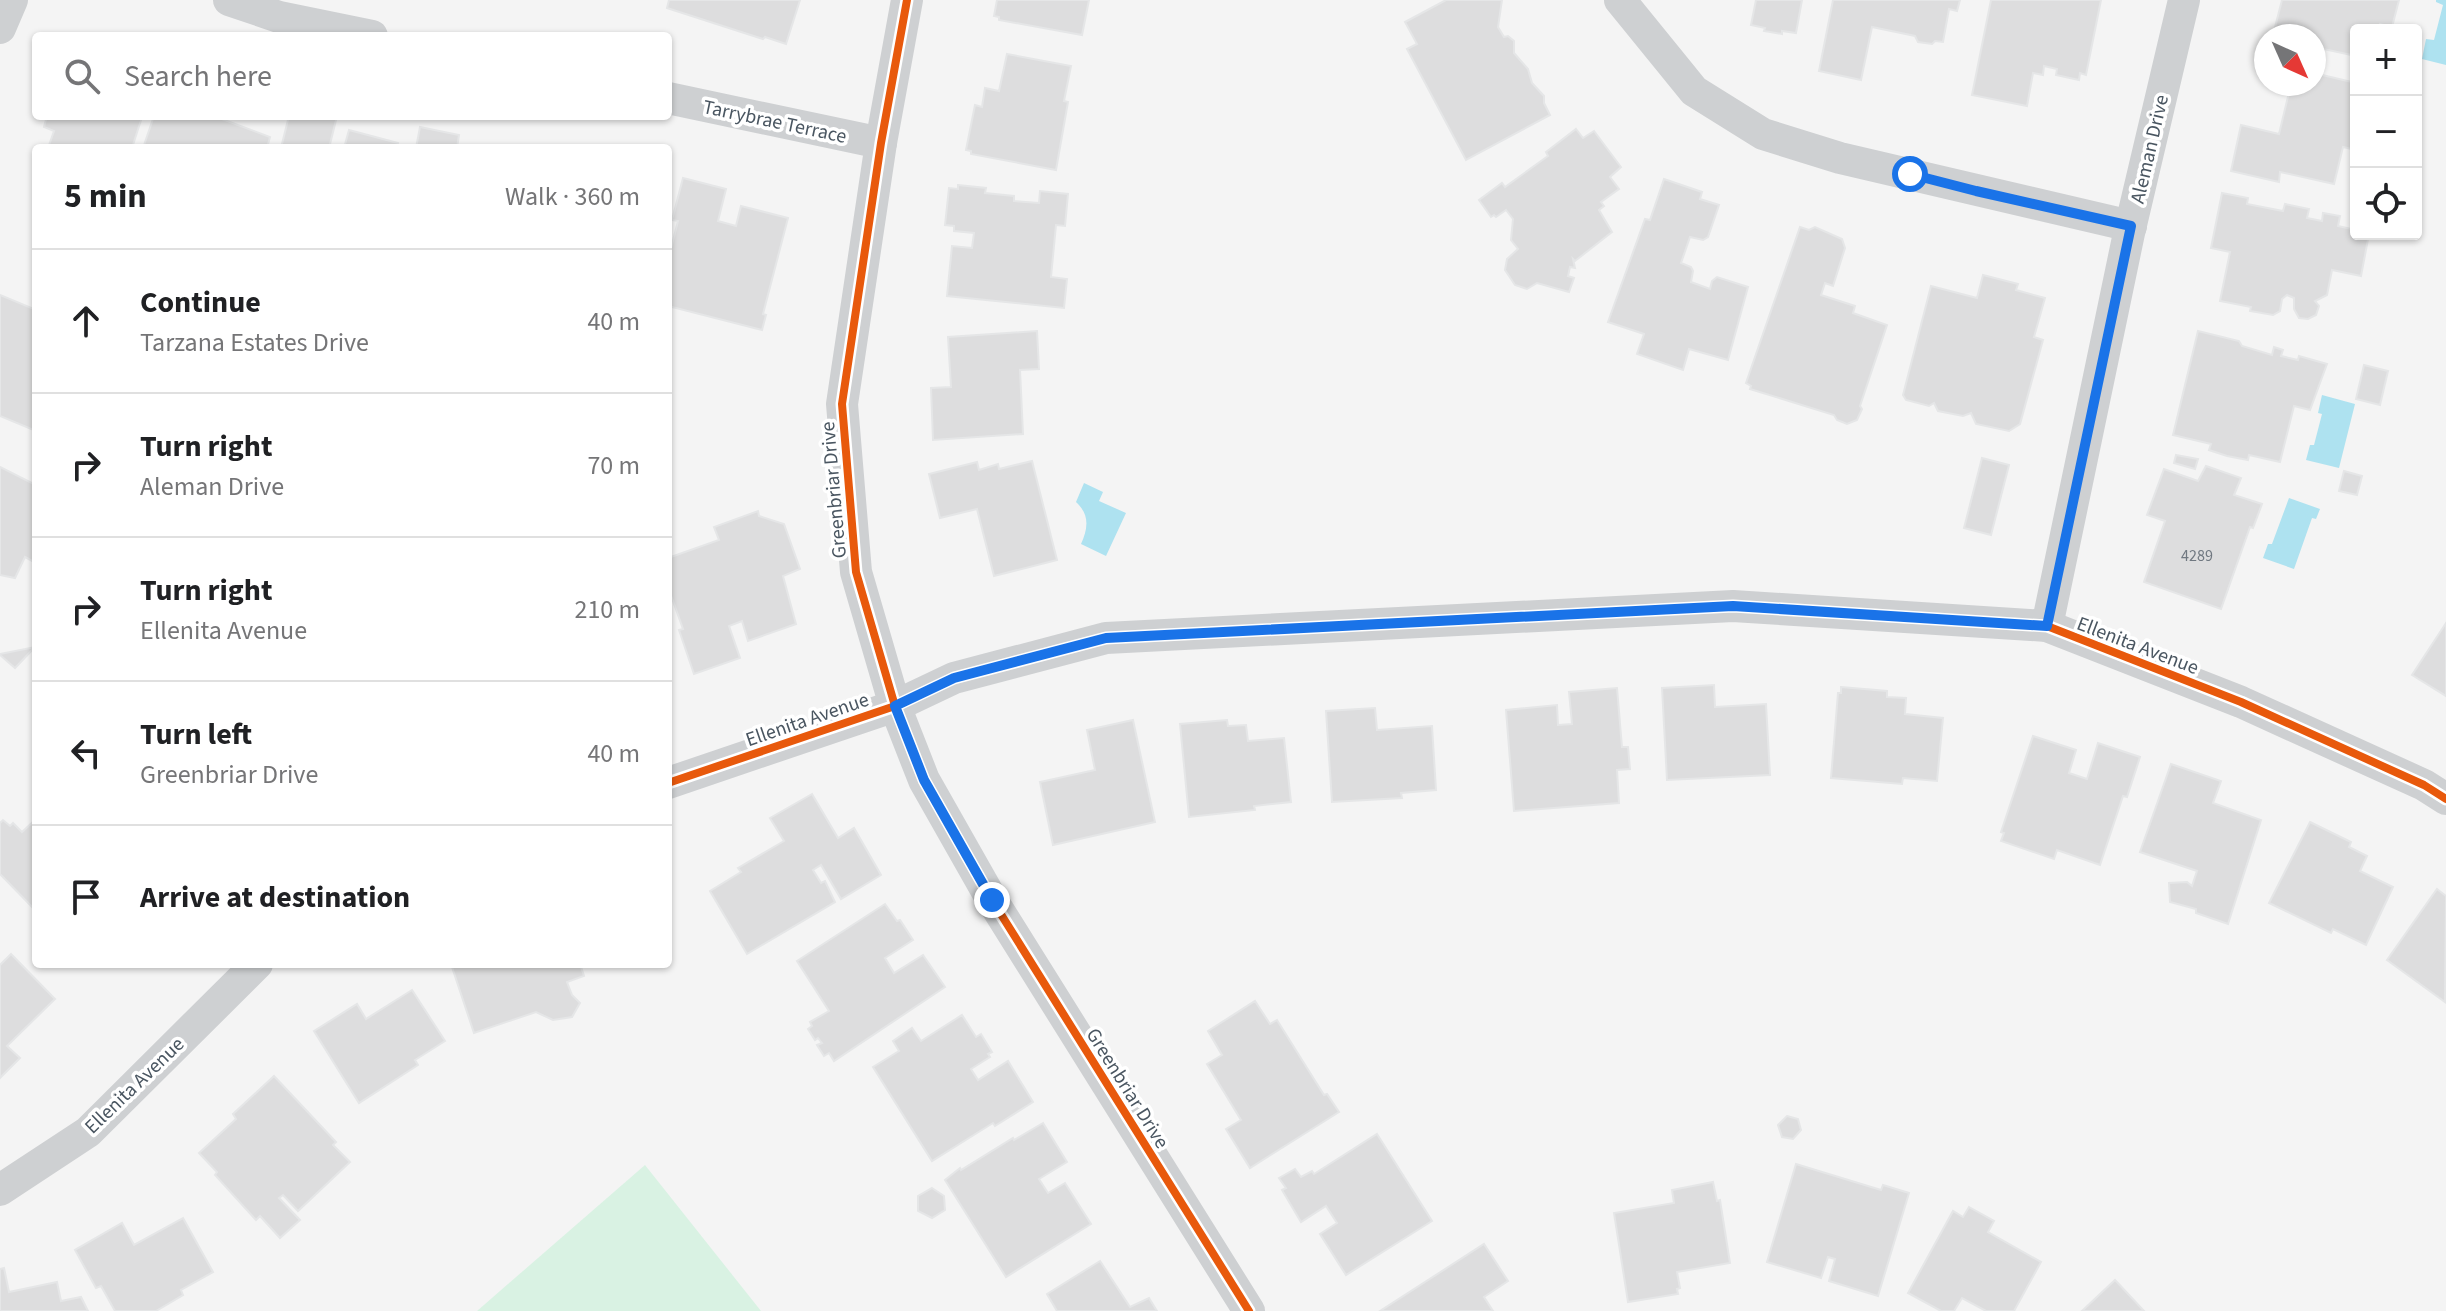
<!DOCTYPE html>
<meta charset="utf-8">
<style>
:root{--surface:#fff;--page:#f2f2f2;--text:#202124;--muted:#757577;--line:#e0e0e0}
body{margin:0;font-family:"Source Sans 3",sans-serif;background:var(--page);color:var(--text)}
.controls{position:absolute;right:24px;top:24px;display:grid;overflow:hidden;border-radius:8px;box-shadow:0 2px 6px #0004}
.controls button{width:72px;height:72px;display:grid;place-items:center;padding:0;border:0;border-bottom:2px solid var(--line);background:var(--surface);color:var(--text);font:40px sans-serif}
.compass{position:absolute;left:2254px;top:24px;width:72px;height:72px;border-radius:50%;background:var(--surface);box-shadow:0 2px 6px #0004;rotate:135deg}
.stop{position:absolute;width:24px;height:24px;margin:-18px;border:6px solid #1a73e8;border-radius:50%;background:#fff}
.stop.end{background:#1a73e8;border-color:#fff;box-shadow:0 2px 8px #0008}
.list{margin:0;padding:0;list-style:none}
h2{display:flex;justify-content:space-between;align-items:center;height:104px;margin:0;padding:0 32px;font-size:34px}
h2 small{font-size:26px;font-weight:400;color:var(--muted)}
.list li{display:grid;grid-template-columns:52px 1fr auto;gap:24px;align-items:center;box-sizing:border-box;height:144px;padding:0 32px;border-top:2px solid var(--line)}
.list b{display:block;font-size:30px;white-space:nowrap}
.list p{margin:0;font-size:26px;white-space:nowrap;color:var(--muted)}
.list em{font-size:26px;font-style:normal;color:var(--muted)}
.icon{flex:none;width:44px;height:44px;fill:none;stroke:currentColor;stroke-width:2;stroke-linecap:round;stroke-linejoin:round}
.map{position:relative;flex:none;width:2446px;height:1311px;overflow:hidden}
.search{position:absolute;background:var(--surface);box-shadow:0 2px 6px #0004;left:32px;top:32px;width:640px;height:88px;display:flex;align-items:center;gap:20px;box-sizing:border-box;padding:0 28px;border-radius:8px;color:var(--muted);font-size:30px}
.panel{position:absolute;background:var(--surface);box-shadow:0 2px 6px #0004;left:32px;top:144px;width:640px;height:824px;border-radius:8px}
.map>svg:first-child{display:block}
.green{fill:#d9f2e3}
.water{fill:#aee2f0}
.building{fill:#ddddde;stroke:#e5e6e7;stroke-width:2}
.lines{fill:none;stroke-linecap:round;stroke-linejoin:round}
.street{stroke:#ced0d2;stroke-width:32}
.cycleway-casing{stroke:#fff;stroke-width:13}
.cycleway{stroke:#e8590c;stroke-width:8}
.route{stroke:#1a73e8;stroke-width:10}
.labels{text-anchor:middle;stroke-width:7;stroke-linejoin:round;paint-order:stroke}
.number-label{font-size:16px;fill:#707881}
.street-label{font-size:20px;fill:#4a5661;stroke:#fff}
</style>
<div class="map">
<svg width="2446" height="1311" viewBox="0 0 2446 1311">
<rect width="100%" height="100%" fill="#f4f4f4"/>
<polygon class="green" points="645,1165 761,1311 477,1311"/>
<g class="water">
<polygon points="2436,0 2446,0 2446,65 2422,59 2426,39 2434,40 2443,5 2436,2"/>
<polygon points="2322,395 2355,404 2339,468 2306,460 2310,445 2314,445 2322,414 2318,413"/>
<path d="M1084,483l19,9 -4,9 27,12 -20,43 -25,-12c7,-16 9,-29 -5,-42z"/>
<polygon points="2289,498 2320,509 2316,519 2312,518 2294,569 2263,558 2268,544 2272,544"/>
</g>
<g class="building">
<polygon points="669,0 800,0 786,44 765,37 763,39 667,8"/>
<polygon points="997,0 1089,0 1082,35 999,20 999,17 994,16"/>
<polygon points="1446,0 1502,0 1498,27 1504,37 1508,36 1514,41 1514,53 1528,69 1532,83 1544,96 1544,103 1550,115 1466,160 1407,49 1417,44 1405,22"/>
<polygon points="1756,0 1802,0 1796,33 1782,31 1782,34 1764,31 1765,28 1751,25"/>
<polygon points="1833,0 1960,0 1957,11 1949,9 1943,42 1935,41 1932,44 1918,42 1915,36 1872,27 1861,80 1819,71"/>
<polygon points="1991,0 2101,0 2086,75 2080,73 2079,80 2056,75 2057,69 2044,66 2043,75 2033,73 2027,106 1972,95"/>
<polygon points="2282,0 2399,0 2392,27 2380,24 2379,30 2356,30 2356,56 2314,47 2314,36 2273,35"/>
<polygon points="1007,54 1071,66 1064,101 1068,102 1056,170 971,154 971,151 966,150 975,105 982,107 985,88 999,91"/>
<polygon points="2314,73 2356,83 2353,106 2356,106 2356,150 2343,147 2334,184 2280,172 2279,182 2231,171 2241,125 2279,134 2291,84 2314,84"/>
<polygon points="47,116 139,116 142,117 132,148 48,148 54,131 44,127"/>
<polygon points="154,116 214,116 270,137 267,148 153,148 144,145"/>
<polygon points="289,116 337,116 329,148 281,148"/>
<polygon points="420,127 459,135 457,148 416,148"/>
<polygon points="1576,129 1583,138 1594,131 1621,167 1610,177 1619,189 1601,202 1604,206 1599,210 1612,232 1575,261 1573,259 1575,268 1570,267 1568,276 1574,278 1569,292 1537,283 1527,289 1515,285 1505,270 1507,259 1518,249 1511,240 1513,219 1506,210 1496,217 1494,215 1491,217 1479,200 1502,183 1505,187 1548,156 1546,152"/>
<polygon points="349,130 398,143 397,148 344,148"/>
<polygon points="683,178 726,189 718,221 736,226 741,206 788,218 763,314 766,315 762,330 668,306 668,260 678,221 672,220"/>
<polygon points="1664,179 1702,192 1700,199 1719,205 1708,237 1703,240 1690,237 1681,263 1691,267 1693,271 1691,282 1710,289 1712,281 1717,277 1748,287 1728,360 1689,349 1683,370 1637,354 1644,334 1608,322 1645,219 1650,220"/>
<polygon points="958,185 986,188 985,193 1014,196 1014,201 1039,203 1040,191 1068,194 1065,226 1056,225 1051,277 1067,279 1064,308 947,296 952,246 972,248 974,233 954,231 954,226 945,225 949,188 958,189"/>
<polygon points="2222,193 2248,198 2247,204 2283,211 2285,204 2309,209 2307,218 2322,221 2323,213 2340,216 2338,226 2356,230 2356,234 2369,234 2361,276 2332,270 2327,295 2315,301 2319,306 2316,315 2308,319 2299,318 2294,309 2294,298 2287,295 2282,299 2280,311 2273,315 2250,311 2251,307 2220,301 2230,252 2211,248"/>
<polygon points="1800,227 1809,230 1815,227 1842,239 1845,248 1833,286 1825,283 1821,295 1855,306 1853,313 1887,325 1860,406 1862,409 1857,420 1847,424 1837,420 1834,415 1750,389 1751,386 1746,383"/>
<polygon points="1983,275 2018,284 2016,290 2045,298 2034,337 2043,340 2020,424 2009,431 1976,424 1971,413 1963,416 1938,411 1934,403 1929,406 1906,400 1903,395 1931,286 1977,298"/>
<polygon points="0,295 34,309 33,313 36,314 36,431 0,416"/>
<polygon points="1037,331 1039,369 1020,370 1023,434 933,440 931,388 951,387 948,337"/>
<polygon points="2198,331 2239,341 2242,346 2272,355 2274,347 2283,350 2281,356 2298,360 2299,356 2327,364 2310,410 2294,406 2280,462 2249,455 2248,460 2227,456 2209,450 2211,444 2173,435"/>
<polygon points="2364,365 2388,371 2380,405 2356,399"/>
<polygon points="2176,455 2198,459 2195,469 2174,463"/>
<polygon points="1982,458 2009,465 1991,535 1964,528"/>
<polygon points="1032,461 1057,560 994,576 977,509 940,518 929,474 977,462 979,470 998,464 999,469"/>
<polygon points="2206,466 2241,478 2234,495 2262,504 2253,528 2250,527 2221,609 2144,582 2165,521 2147,515 2164,469 2198,481"/>
<polygon points="0,467 36,485 36,563 25,557 15,578 0,575"/>
<polygon points="2344,471 2362,476 2357,495 2339,491"/>
<polygon points="758,511 759,516 784,524 800,569 783,576 796,624 748,641 742,621 729,626 740,658 694,674 679,630 683,629 668,587 668,558 719,540 714,527"/>
<polygon points="2446,623 2446,696 2412,675"/>
<polygon points="35,647 15,668 0,655 0,654"/>
<polygon points="1714,685 1715,707 1766,704 1770,775 1667,780 1662,688"/>
<polygon points="1841,687 1887,691 1887,697 1906,698 1905,714 1943,718 1937,781 1903,778 1902,784 1831,778 1838,693 1841,693"/>
<polygon points="1617,688 1622,747 1628,747 1630,769 1617,770 1619,803 1514,811 1506,710 1557,705 1558,725 1572,724 1569,692"/>
<polygon points="1375,708 1377,730 1432,726 1436,790 1401,793 1402,798 1332,802 1326,711"/>
<polygon points="1133,720 1155,822 1053,845 1040,782 1095,770 1087,730"/>
<polygon points="1227,720 1228,726 1246,725 1248,741 1284,738 1291,802 1254,806 1255,810 1189,817 1180,724"/>
<polygon points="2033,736 2076,750 2069,773 2087,779 2098,743 2140,757 2127,797 2123,796 2100,865 2057,850 2054,859 2001,841 2004,833 2001,832"/>
<polygon points="2171,764 2221,781 2213,803 2261,820 2228,924 2196,913 2196,909 2170,902 2169,883 2187,882 2192,886 2197,871 2140,852"/>
<polygon points="812,794 838,838 854,828 881,875 841,899 821,865 813,870 821,883 825,881 835,902 747,954 710,891 741,872 738,868 784,841 770,818"/>
<polygon points="36,819 36,911 0,874 0,823 3,820 10,826 13,823 22,832"/>
<polygon points="2310,822 2351,842 2349,847 2367,856 2360,871 2393,887 2366,945 2333,929 2331,933 2269,903"/>
<polygon points="2437,889 2446,896 2445,1002 2387,960"/>
<polygon points="885,904 897,921 900,920 913,940 885,958 894,973 923,955 945,987 834,1061 829,1053 824,1056 817,1045 822,1043 818,1038 815,1040 808,1029 812,1026 810,1022 829,1011 797,961"/>
<polygon points="11,954 55,999 7,1046 20,1058 0,1078 0,965"/>
<polygon points="451,964 580,964 584,976 567,982 572,995 580,1003 572,1017 553,1020 536,1012 474,1033"/>
<polygon points="412,990 445,1041 415,1060 418,1065 359,1103 314,1031 357,1004 366,1019"/>
<polygon points="1255,1001 1270,1024 1277,1020 1324,1095 1327,1094 1339,1112 1250,1168 1226,1129 1241,1120 1207,1064 1222,1055 1208,1031"/>
<polygon points="962,1015 976,1037 981,1034 992,1052 988,1054 990,1057 971,1069 978,1080 1008,1061 1033,1102 995,1126 993,1123 932,1161 873,1067 899,1051 893,1041 912,1028 921,1041"/>
<polygon points="274,1076 336,1142 333,1145 350,1162 298,1211 283,1195 279,1198 300,1220 280,1238 260,1216 256,1220 215,1175 217,1172 199,1153 236,1119 233,1114"/>
<polygon points="1787,1116 1798,1119 1801,1130 1793,1139 1782,1137 1778,1125"/>
<polygon points="1043,1123 1067,1162 1039,1179 1048,1193 1065,1183 1091,1224 1006,1277 945,1180 960,1168 961,1170 1013,1138 1014,1140"/>
<polygon points="1377,1134 1432,1221 1346,1275 1320,1234 1337,1223 1326,1206 1301,1222 1282,1190 1286,1188 1279,1178 1295,1169 1301,1177 1312,1171 1314,1174"/>
<polygon points="1796,1164 1881,1190 1883,1185 1909,1193 1878,1296 1829,1281 1835,1259 1828,1257 1821,1278 1767,1262"/>
<polygon points="1713,1182 1717,1201 1720,1200 1730,1263 1677,1272 1680,1288 1677,1289 1678,1294 1628,1302 1614,1213 1674,1203 1672,1190"/>
<polygon points="932,1188 944,1196 945,1210 932,1218 918,1211 918,1196"/>
<polygon points="1969,1207 1994,1221 1988,1232 2041,1262 2014,1311 1986,1311 1962,1298 1954,1311 1941,1311 1908,1293 1953,1211 1963,1217"/>
<polygon points="183,1218 213,1272 181,1290 183,1295 156,1311 115,1311 101,1286 96,1288 75,1250 122,1223 134,1245"/>
<polygon points="1484,1244 1508,1281 1484,1297 1493,1311 1380,1311"/>
<polygon points="1100,1261 1130,1307 1149,1298 1157,1311 1057,1311 1047,1294"/>
<polygon points="4,1268 9,1292 57,1282 61,1301 81,1297 88,1311 0,1311 0,1269"/>
<polygon points="2115,1280 2144,1311 2082,1311"/>
</g>
<g class="lines">
<g class="street">
<polyline points="229,0 279,17 372,36"/>
<polyline points="907,0 881,143 842,404 856,572 895,706 924,780 992,900 1249,1311"/>
<polyline points="1620,0 1694,91 1763,134 1840,158 2131,226"/>
<polyline points="0,28 12,0"/>
<polyline points="668,98 881,143"/>
<polyline points="2047,626 2129,233 2184,0"/>
<polyline points="668,783 895,706 954,678 1106,638 1733,606 2047,626 2241,702 2424,785 2446,799"/>
<polyline points="0,1190 88,1132 257,964"/>
</g>
<defs>
<g id="cycleway">
<polyline points="907,0 881,143 842,404 856,572 895,706 924,780 992,900 1249,1311"/>
<polyline points="668,783 895,706 954,678 1106,638 1733,606 2047,626 2241,702 2424,785 2446,799"/>
</g>
</defs>
<use href="#cycleway" class="cycleway-casing"/>
<use href="#cycleway" class="cycleway"/>
</g>
<g class="lines">
<polyline class="route" points="992,900 924,780 895,706 954,678 1106,638 1733,606 2047,626 2131,226 1976,191 1910,174"/>
</g>
<g class="labels">
<g class="number-label">
<text x="2197" y="561">4289</text>
</g>
<g class="street-label">
<text transform="translate(775 121) rotate(12)" y="7">Tarrybrae Terrace</text>
<text transform="translate(2149 149) rotate(-77)" y="7">Aleman Drive</text>
<text transform="translate(833 490) rotate(-95)" y="7">Greenbriar Drive</text>
<text transform="translate(2138 645) rotate(21)" y="7">Ellenita Avenue</text>
<text transform="translate(807 719) rotate(-19)" y="7">Ellenita Avenue</text>
<text transform="translate(134 1085) rotate(-44)" y="7">Ellenita Avenue</text>
<text transform="translate(1128 1088) rotate(58)" y="7">Greenbriar Drive</text>
</g>
</g>
</svg>
<div class="controls">
<button>+</button>
<button>−</button>
<button><svg class="icon" aria-label="locate" viewBox="0 0 24 24"><circle cx="12" cy="12" r="6"/><path d="M12 2v4M12 18v4M2 12h4M18 12h4"/></svg></button>
</div>
<svg class="compass" viewBox="-18 -18 36 36"><path d="M0-13l5 13h-10z" fill="#e53935"/><path d="M0 13l5-13h-10z" fill="#757577"/></svg>
<div class="stop" style="left:1910px;top:174px"></div>
<div class="stop end" style="left:992px;top:900px"></div>
<div class="search"><svg class="icon" aria-label="search" viewBox="0 0 24 24"><circle cx="10" cy="10" r="6"/><path d="M15 15l6 6"/></svg>Search here</div>
<section class="panel">
<h2>5 min<small>Walk · 360 m</small></h2>
<ul class="list">
<li><svg class="icon" aria-label="ahead" viewBox="0 0 24 24"><path d="M12 20V5M6 11l6-6 6 6"/></svg><div><b>Continue</b><p>Tarzana Estates Drive</p></div><em>40 m</em></li>
<li><svg class="icon" aria-label="right" viewBox="0 0 24 24"><path d="M7 20v-9h11M14 6l5 5-5 5"/></svg><div><b>Turn right</b><p>Aleman Drive</p></div><em>70 m</em></li>
<li><svg class="icon" aria-label="right" viewBox="0 0 24 24"><path d="M7 20v-9h11M14 6l5 5-5 5"/></svg><div><b>Turn right</b><p>Ellenita Avenue</p></div><em>210 m</em></li>
<li><svg class="icon" aria-label="left" viewBox="0 0 24 24"><path d="M17 20v-9H6M10 6l-5 5 5 5"/></svg><div><b>Turn left</b><p>Greenbriar Drive</p></div><em>40 m</em></li>
<li><svg class="icon" aria-label="arrive" viewBox="0 0 24 24"><path d="M6 21V4h12l-3 4 3 4H6"/></svg><div><b>Arrive at destination</b></div></li>
</ul>
</section>
</div>
